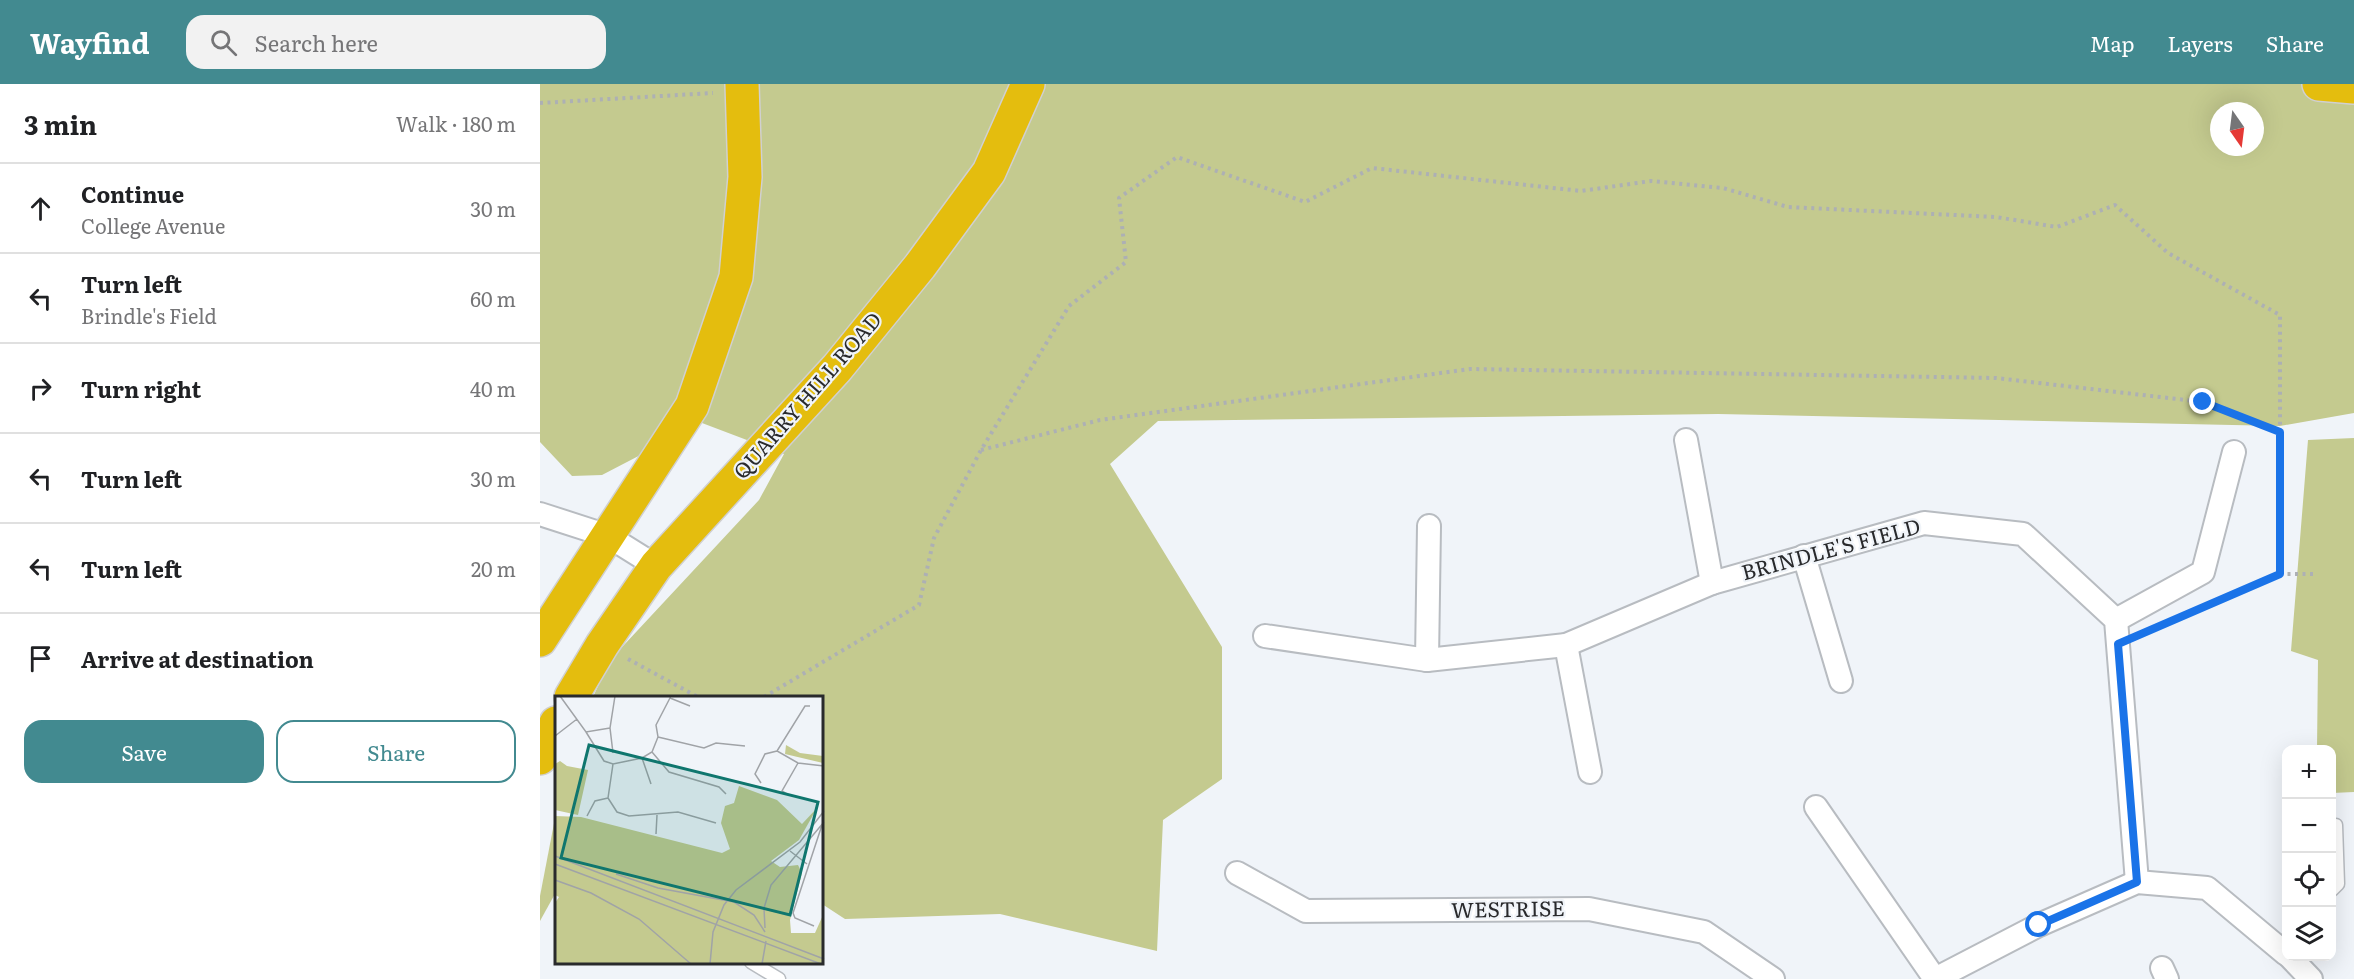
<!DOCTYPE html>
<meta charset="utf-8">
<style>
:root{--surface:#fff;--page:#f2f2f2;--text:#202124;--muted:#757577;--line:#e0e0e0;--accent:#428a90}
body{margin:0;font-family:Literata,serif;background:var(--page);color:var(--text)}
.controls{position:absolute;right:18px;bottom:18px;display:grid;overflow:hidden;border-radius:12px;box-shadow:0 6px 24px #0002}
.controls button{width:54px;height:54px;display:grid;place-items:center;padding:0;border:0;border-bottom:2px solid var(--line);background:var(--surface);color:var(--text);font:30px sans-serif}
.compass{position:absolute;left:1670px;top:18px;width:54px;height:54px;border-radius:50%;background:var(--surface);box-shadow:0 6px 24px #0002;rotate:166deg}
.stop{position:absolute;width:18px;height:18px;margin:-14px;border:4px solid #1a73e8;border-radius:50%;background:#fff}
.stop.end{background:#1a73e8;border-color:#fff;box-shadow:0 2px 6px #0008}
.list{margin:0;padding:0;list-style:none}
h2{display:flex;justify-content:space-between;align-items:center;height:78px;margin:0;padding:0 24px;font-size:26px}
h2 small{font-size:20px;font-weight:400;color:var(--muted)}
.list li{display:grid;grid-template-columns:39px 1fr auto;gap:18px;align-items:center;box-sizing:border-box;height:90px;padding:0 24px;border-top:2px solid var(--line)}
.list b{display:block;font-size:22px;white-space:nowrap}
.list p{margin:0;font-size:20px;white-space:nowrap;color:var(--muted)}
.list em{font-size:20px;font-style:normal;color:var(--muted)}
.actions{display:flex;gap:12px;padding:18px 24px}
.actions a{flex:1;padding:14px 0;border:2px solid var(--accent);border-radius:18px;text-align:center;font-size:21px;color:var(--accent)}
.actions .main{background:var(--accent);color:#fff}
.icon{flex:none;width:33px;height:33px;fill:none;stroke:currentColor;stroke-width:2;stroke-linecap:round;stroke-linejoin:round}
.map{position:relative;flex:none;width:1814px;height:895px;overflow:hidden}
header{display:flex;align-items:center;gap:36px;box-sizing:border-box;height:84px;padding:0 30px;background:var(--accent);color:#fff}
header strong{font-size:28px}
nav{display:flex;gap:33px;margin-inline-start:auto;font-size:21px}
.search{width:420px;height:54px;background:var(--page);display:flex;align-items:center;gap:15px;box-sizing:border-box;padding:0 21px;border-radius:18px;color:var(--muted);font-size:22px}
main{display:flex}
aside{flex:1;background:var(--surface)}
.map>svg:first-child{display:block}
.green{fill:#c4ca8f;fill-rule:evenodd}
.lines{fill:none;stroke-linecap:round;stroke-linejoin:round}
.lane-casing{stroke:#b8bcc1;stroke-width:15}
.street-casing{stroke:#b8bcc1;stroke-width:26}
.highway-casing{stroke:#d0d0d1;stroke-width:36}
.path{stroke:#adb0b4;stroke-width:4;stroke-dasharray:3 4.5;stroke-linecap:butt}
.lane{stroke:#fff;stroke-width:12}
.street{stroke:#fff;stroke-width:22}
.highway{stroke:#e4bd0e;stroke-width:33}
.route{stroke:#1a73e8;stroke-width:8}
.labels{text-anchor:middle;stroke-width:4.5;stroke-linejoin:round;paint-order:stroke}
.street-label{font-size:21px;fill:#292a2c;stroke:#f0f4f9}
.inset-road{fill:none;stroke:#a0a3a7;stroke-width:1.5}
.view{fill:#0f766e;fill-opacity:0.15;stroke:#0f766e;stroke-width:3}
.inset-edge{fill:none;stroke:#292a2c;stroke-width:3}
</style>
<header>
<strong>Wayfind</strong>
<div class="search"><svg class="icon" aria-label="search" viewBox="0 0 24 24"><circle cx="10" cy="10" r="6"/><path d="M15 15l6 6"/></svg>Search here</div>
<nav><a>Map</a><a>Layers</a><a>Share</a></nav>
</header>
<main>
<aside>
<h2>3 min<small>Walk · 180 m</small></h2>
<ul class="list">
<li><svg class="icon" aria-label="ahead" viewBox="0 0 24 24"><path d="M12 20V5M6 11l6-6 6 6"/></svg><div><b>Continue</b><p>College Avenue</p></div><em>30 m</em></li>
<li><svg class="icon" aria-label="left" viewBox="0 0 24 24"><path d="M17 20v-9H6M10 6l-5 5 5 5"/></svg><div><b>Turn left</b><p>Brindle's Field</p></div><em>60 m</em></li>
<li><svg class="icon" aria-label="right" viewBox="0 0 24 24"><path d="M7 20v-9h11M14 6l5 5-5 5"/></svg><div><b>Turn right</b></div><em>40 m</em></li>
<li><svg class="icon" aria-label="left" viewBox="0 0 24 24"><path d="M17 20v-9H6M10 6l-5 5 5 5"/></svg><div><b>Turn left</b></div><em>30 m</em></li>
<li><svg class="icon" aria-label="left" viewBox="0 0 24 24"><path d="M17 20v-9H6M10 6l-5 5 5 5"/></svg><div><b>Turn left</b></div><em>20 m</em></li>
<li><svg class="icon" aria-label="arrive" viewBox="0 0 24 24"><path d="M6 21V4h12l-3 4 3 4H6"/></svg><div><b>Arrive at destination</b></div></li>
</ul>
<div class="actions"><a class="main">Save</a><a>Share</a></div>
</aside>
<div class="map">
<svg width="1814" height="895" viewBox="0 0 1814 895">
<rect width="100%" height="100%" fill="#f0f4f9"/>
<g class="green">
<path d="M0,0h1814v329l-74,13 -562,-12 -560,7 -48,43 112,183v132l-59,41 -6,131 -157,-37 -155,5 -23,-15v-207h-229l17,-37 149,-160 25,-46 -82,-31 -100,52 -30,1 -32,-34zM1679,27h36v36h-36z"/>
<polygon points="1814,354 1814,708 1792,709 1792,666 1777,665 1778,576 1751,567 1768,356"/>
<polygon points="16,729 16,808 0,837 0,812"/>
</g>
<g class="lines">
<defs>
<g id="lane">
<polyline points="1792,806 1798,800 1796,741"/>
<polyline points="211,878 239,895"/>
</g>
<g id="street">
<polyline points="1146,356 1172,499"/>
<polyline points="0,430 68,452 116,482"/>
<polyline points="1264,472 1301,597"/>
<polyline points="1576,536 1663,488 1694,368"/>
<polyline points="725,552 887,576 1026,561 1172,499 1384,439 1483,450 1576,536 1597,798"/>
<polyline points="1026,561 1050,688"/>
<polyline points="887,576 889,442"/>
<polyline points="1276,723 1395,895"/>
<polyline points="697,789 766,827 1049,825 1164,848 1233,895"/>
<polyline points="1749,872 1771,895"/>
<polyline points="1622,884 1627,895"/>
<polyline points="1395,895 1499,841 1597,798 1667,804 1746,870"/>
</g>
<g id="highway">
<polyline points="1779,0 1814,3"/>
<polyline points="0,556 152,322 196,193 205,93 202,0"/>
<polyline points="31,613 62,561 116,482 297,284 380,182 449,88 488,0"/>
<polyline points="0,674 16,639"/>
</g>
</defs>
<use href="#lane" class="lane-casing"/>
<use href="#street" class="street-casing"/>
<use href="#highway" class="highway-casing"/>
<g class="path">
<polyline points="0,19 173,9"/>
<polyline points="441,366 560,336 930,285 1456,294 1663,318 1740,348"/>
<polyline points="1740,490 1775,490"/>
<polyline points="88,575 158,613"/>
<polyline points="224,613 379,521 394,454 441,366 529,222 586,178 579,114 637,73 765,118 832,84 1041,107 1111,97 1183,104 1248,123 1456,133 1517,143 1575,121 1628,169 1740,231 1740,490 1628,539"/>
</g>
<use href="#lane" class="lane"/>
<use href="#street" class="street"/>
<use href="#highway" class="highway"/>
</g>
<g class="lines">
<polyline class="route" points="1499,841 1597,798 1578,560 1740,490 1740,348 1663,318"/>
</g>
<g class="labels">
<g class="street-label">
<text transform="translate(268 312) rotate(-49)" y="7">QUARRY HILL ROAD</text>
<text transform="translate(1291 466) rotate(-15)" y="7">BRINDLE'S FIELD</text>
<text transform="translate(968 826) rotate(-1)" y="7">WESTRISE</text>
</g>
</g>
<g transform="translate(15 612)">
<rect width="268" height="268" fill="#f0f4f9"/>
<path d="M231,49l14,8 23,3v7l-38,-9zM5,65l7,5 21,4 -10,45 -23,-5v-46zM184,90l38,14 25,24 15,-16 -18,32 -28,21 9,6 18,-2 4,8 -12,47 1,13h24l8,-18v49h-268v-61l4,-6 -4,-2v-79l26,1 141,36 8,-4 -9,-26 4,-17 9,-3z" fill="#c4ca8f"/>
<path class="inset-road" d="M5,0l26,36 24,-4M115,2l20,8M255,10h-5l-28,45 21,12 26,3M31,36l18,29 9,3 29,-6 10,-6 6,-15 -2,-12 15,-29M0,40l22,-17M103,41l46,11 12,-5 29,3M97,56l17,20 50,15 7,7M58,57l-3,-25 5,-32M87,62l9,26M58,68l-5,34 9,14 12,4 49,-4 38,11M206,87l-6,-9 10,-20 12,-3M232,98l-5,-3 16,-28M32,120l8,-15 13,-3M101,138l1,-19M235,155l17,13M0,160l269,103M0,168l266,100M61,178l42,14 76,14 20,13 11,17M0,184l36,13 48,26 52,45M259,230l-19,-8 -2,-5 29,-88M210,232l-1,-20 7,-23 53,-63M155,268l3,-32 11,-27 12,-15 64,-48 24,-31M207,268l4,-23"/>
<path class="view" d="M34,49l229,57 -28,113 -229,-57z"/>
<rect width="268" height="268" class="inset-edge"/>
</g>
</svg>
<div class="controls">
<button>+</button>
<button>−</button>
<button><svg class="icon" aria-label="locate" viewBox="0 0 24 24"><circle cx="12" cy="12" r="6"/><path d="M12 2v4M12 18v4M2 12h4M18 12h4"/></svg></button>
<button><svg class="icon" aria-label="layers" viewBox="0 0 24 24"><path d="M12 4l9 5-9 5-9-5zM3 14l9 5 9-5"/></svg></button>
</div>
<svg class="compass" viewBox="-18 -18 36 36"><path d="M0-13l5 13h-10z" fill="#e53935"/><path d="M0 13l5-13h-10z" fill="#757577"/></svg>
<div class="stop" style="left:1499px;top:841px"></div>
<div class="stop end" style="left:1663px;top:318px"></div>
</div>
</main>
